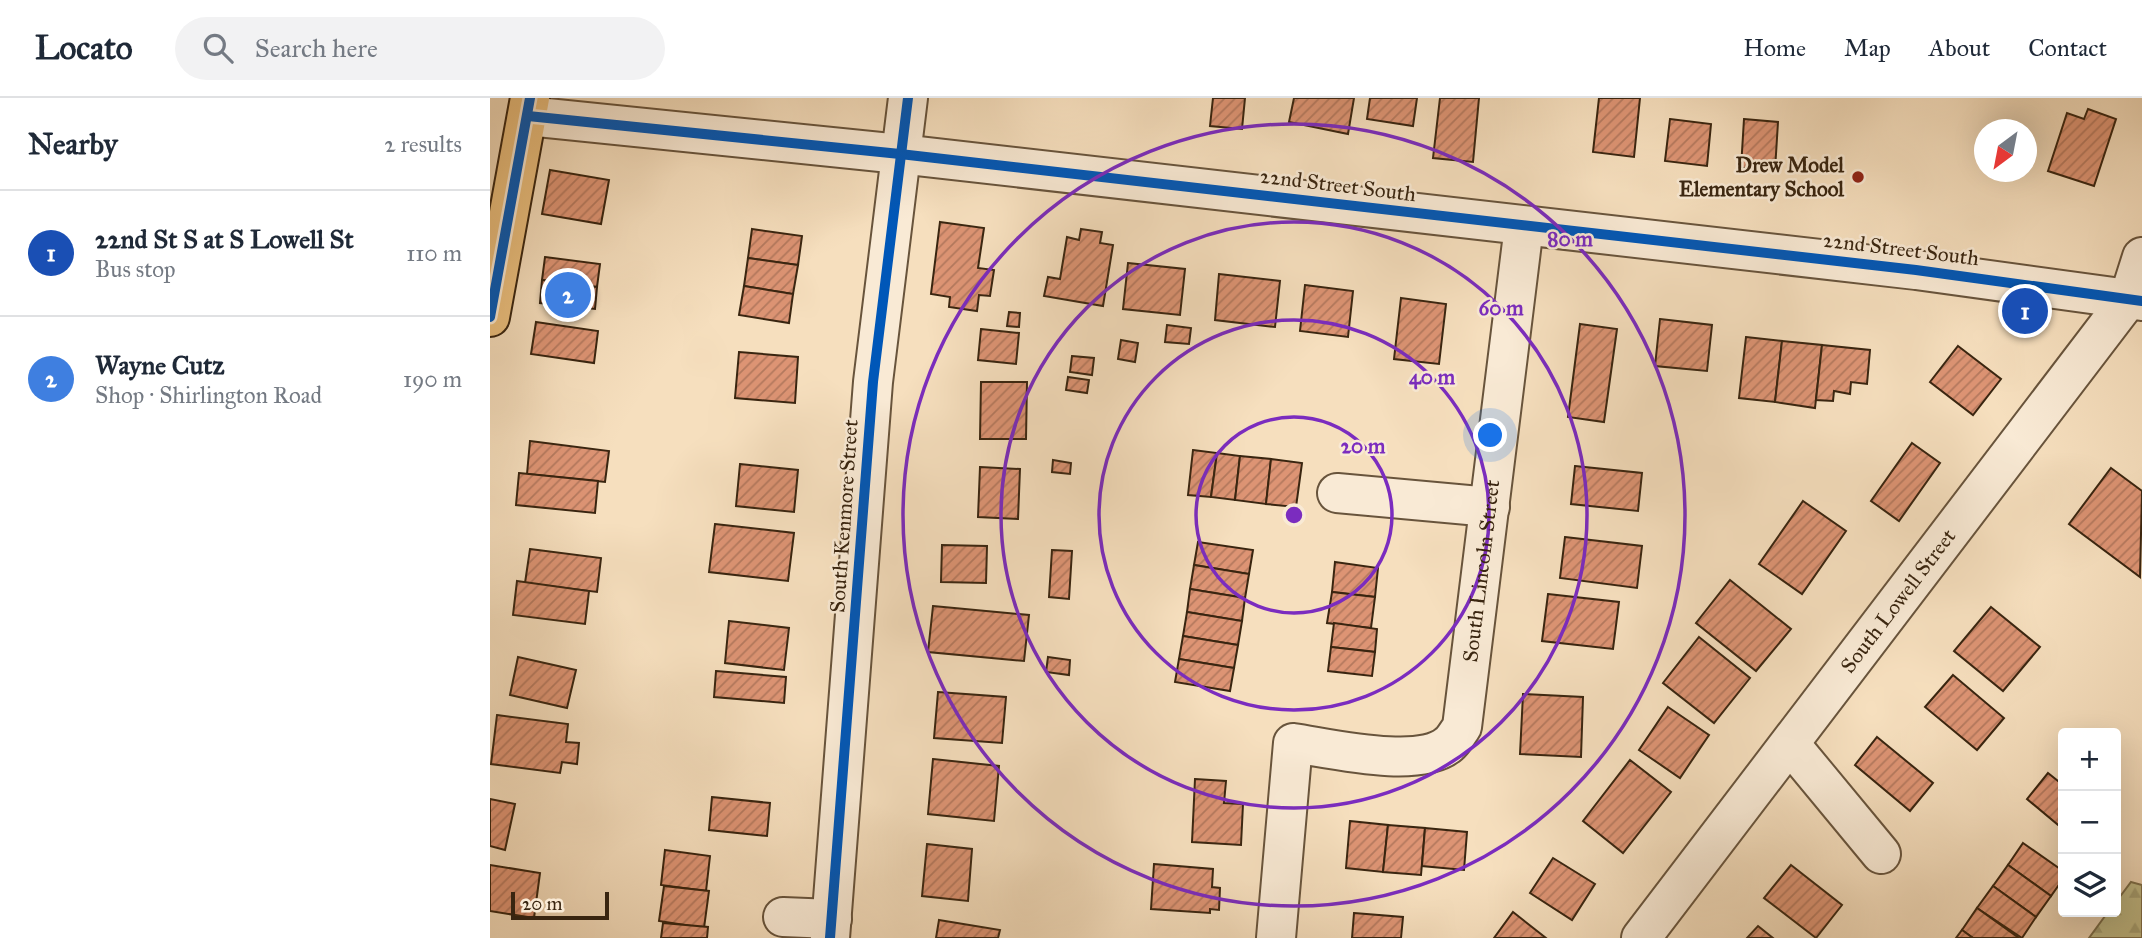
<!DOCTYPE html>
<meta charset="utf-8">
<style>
:root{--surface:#fff;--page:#f2f2f3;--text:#1f2937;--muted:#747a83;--line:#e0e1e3;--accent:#8f2418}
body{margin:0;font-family:"IM FELL Great Primer",serif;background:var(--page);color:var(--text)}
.controls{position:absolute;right:21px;bottom:21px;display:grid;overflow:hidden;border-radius:7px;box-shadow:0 7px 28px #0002}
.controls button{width:63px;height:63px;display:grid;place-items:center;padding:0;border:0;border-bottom:2px solid var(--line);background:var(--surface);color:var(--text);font:35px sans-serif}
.compass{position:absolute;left:1484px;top:21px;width:63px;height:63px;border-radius:50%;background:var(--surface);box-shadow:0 7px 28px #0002;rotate:212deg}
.scale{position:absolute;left:21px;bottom:18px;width:98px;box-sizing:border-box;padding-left:7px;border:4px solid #392510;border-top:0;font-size:19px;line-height:24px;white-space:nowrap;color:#392510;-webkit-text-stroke:5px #f9ead5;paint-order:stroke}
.you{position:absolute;left:1001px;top:338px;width:24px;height:24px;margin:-18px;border:5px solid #fff;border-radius:50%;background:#1a73e8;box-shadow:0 0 0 10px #1a73e833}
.badge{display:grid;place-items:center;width:46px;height:46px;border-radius:50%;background:var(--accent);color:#fff;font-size:23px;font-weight:700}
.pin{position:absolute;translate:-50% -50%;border:4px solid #fff;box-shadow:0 2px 7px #0006}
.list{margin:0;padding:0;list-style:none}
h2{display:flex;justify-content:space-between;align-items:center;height:91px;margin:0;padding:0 28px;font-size:30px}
h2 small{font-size:23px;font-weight:400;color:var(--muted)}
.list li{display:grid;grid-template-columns:46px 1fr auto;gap:21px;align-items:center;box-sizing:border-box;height:126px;padding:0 28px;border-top:2px solid var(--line)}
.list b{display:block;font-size:26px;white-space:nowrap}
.list p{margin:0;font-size:23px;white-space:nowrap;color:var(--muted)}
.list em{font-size:23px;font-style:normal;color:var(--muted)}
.icon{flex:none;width:38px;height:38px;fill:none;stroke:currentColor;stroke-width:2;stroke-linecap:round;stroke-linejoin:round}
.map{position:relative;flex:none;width:1652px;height:840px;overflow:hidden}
header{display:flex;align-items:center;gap:42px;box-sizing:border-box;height:98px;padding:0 35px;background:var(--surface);border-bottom:2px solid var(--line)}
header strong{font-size:33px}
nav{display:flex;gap:38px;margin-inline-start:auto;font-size:24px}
.search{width:490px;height:63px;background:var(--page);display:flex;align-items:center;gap:18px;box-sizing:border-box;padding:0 24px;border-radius:38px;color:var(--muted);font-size:26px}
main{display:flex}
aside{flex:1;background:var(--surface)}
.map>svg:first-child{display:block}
.forest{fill:url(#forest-firs);stroke:#7e724e;stroke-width:2}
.building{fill:url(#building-hatch);stroke:#392510;stroke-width:2}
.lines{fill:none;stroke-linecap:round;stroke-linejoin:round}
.minor-casing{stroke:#68543c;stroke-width:42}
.major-casing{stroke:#392510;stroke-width:42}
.minor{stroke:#f9ead5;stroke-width:38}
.major{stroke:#ebc07f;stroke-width:38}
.cycleway-casing{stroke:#f9ead5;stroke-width:15}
.cycleway{stroke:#0057b8;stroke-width:10}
.ring{fill:none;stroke:#7b2cbf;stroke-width:3.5}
.poi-dot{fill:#8f2418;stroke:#f9ead5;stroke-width:2.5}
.labels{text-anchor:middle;stroke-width:5;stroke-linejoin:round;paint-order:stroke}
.poi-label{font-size:21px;font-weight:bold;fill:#392510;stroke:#f9ead5;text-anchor:end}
.street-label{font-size:21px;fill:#392510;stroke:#f9ead5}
.centre{fill:#7b2cbf;stroke:#f9ead5;stroke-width:3.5}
.ring-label{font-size:21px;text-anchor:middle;font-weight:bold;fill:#7b2cbf;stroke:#f9ead5;stroke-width:5;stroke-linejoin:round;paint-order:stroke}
</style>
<header>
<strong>Locato</strong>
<div class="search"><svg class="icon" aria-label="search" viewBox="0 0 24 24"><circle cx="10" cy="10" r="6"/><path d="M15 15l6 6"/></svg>Search here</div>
<nav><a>Home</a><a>Map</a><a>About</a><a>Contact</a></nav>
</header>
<main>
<aside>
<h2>Nearby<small>2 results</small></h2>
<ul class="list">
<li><span class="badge" style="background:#1a4fb4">1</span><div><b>22nd St S at S Lowell St</b><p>Bus stop</p></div><em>110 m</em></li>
<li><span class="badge" style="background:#3f7fe0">2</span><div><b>Wayne Cutz</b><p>Shop · Shirlington Road</p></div><em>190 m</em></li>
</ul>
</aside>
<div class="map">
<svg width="1652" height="840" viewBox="0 0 1652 840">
<defs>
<pattern id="forest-firs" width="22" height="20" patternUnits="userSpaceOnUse" patternTransform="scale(1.75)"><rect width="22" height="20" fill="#c3c08c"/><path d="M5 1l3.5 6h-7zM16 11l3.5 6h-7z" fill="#a8a578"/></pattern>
<pattern id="building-hatch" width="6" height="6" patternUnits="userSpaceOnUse" patternTransform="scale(1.75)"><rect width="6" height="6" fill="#dd9474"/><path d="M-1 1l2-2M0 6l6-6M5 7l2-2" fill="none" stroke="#b4795e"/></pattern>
</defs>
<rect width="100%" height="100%" fill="#f6dfbe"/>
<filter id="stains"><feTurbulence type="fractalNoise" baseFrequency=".00286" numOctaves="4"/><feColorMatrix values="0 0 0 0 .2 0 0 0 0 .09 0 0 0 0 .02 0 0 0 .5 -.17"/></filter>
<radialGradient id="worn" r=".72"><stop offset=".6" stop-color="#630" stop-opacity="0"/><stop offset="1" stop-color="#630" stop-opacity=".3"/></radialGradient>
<polygon class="forest" points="1641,784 1652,787 1652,840 1599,840 1618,814 1626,814 1626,804"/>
<g class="building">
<polygon points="723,0 755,0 752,31 720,28"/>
<polygon points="804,0 864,0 858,36 799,24"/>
<polygon points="880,0 927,0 923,28 877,21"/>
<polygon points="950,0 989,0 983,64 943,60"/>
<polygon points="1109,0 1150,0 1144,59 1103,54"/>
<polygon points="1598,11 1626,21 1604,88 1558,73 1577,15 1594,21"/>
<polygon points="1180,21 1221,26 1217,68 1175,63"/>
<polygon points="1254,21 1288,24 1285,72 1251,70"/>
<polygon points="60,72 119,82 111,126 52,116"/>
<polygon points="450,124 494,130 488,170 504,172 500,198 489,197 487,213 459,209 460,199 441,196"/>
<polygon points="262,131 312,138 308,167 258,160"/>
<polygon points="591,131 612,134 610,145 623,147 613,208 554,198 558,179 570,181 577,139 589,142"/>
<polygon points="55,159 110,166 107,189 52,182"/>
<polygon points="258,160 308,167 303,196 254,188"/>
<polygon points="638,165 695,171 690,217 633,211"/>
<polygon points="729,176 790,183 785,229 725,222"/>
<polygon points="52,182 107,189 105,211 50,205"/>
<polygon points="815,187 863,193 858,239 810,233"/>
<polygon points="254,188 303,196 299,225 249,217"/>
<polygon points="911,200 956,206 949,266 904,261"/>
<polygon points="519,214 530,215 529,229 517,228"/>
<polygon points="1170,221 1222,227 1217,273 1165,268"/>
<polygon points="46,224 108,233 104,265 41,256"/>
<polygon points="1090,226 1127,231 1114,324 1078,319"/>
<polygon points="677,227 701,230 699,246 675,244"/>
<polygon points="491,231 529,235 526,266 488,262"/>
<polygon points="1256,239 1292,243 1285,304 1249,300"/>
<polygon points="631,242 648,245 645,264 628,261"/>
<polygon points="1292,243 1332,247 1325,310 1285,304"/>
<polygon points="1332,247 1380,252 1377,286 1361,284 1360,296 1344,293 1343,303 1326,302"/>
<polygon points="1468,248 1511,281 1483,317 1440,284"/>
<polygon points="249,254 308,259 305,305 245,300"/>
<polygon points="582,258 604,260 602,277 580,274"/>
<polygon points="578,279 599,282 597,295 576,292"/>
<polygon points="491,284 537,284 536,341 490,341"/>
<polygon points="40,343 119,353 115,384 37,376"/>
<polygon points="1422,345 1450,365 1409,423 1381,403"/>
<polygon points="703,352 727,355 721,399 698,397"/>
<polygon points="727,355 750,358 745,402 721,399"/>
<polygon points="750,358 781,361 776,406 745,402"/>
<polygon points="781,361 812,365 806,409 776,406"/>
<polygon points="563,362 581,365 580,376 562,374"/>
<polygon points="250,366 308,372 304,414 246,408"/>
<polygon points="1085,368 1152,375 1148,413 1081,406"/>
<polygon points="490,369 530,371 528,421 488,419"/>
<polygon points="1621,370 1652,393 1650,479 1579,426"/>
<polygon points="29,375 108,383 105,415 26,407"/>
<polygon points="1313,403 1356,433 1312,496 1269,466"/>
<polygon points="225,426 304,435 298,483 219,474"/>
<polygon points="1075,439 1152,448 1147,490 1070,480"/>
<polygon points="708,444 763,452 759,476 704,467"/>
<polygon points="452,447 497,448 496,485 451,484"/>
<polygon points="40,451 111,460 107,494 35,485"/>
<polygon points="562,452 582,453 579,501 559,499"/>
<polygon points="845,464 888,470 885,499 842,494"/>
<polygon points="704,467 759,476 755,500 700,491"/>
<polygon points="1240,482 1301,531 1266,573 1206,525"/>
<polygon points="27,483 99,493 95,526 23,517"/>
<polygon points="700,491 755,500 752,523 697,514"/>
<polygon points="842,494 885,499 881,530 837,525"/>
<polygon points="1058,496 1129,504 1123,551 1052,543"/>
<polygon points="443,508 539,517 534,563 438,554"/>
<polygon points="1501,509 1550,549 1513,593 1464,553"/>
<polygon points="697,514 752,523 748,547 693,538"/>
<polygon points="239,523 299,530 294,572 235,565"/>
<polygon points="844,525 887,531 885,554 841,549"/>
<polygon points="693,538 748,547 744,570 689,561"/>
<polygon points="1209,539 1260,580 1224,625 1173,585"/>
<polygon points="841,549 885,554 882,578 838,573"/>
<polygon points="28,559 86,572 77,610 20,597"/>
<polygon points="558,559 580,562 579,577 556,574"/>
<polygon points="689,561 744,570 740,593 685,584"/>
<polygon points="226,573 296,579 294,605 224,599"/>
<polygon points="1463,577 1514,620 1487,652 1435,609"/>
<polygon points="448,594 516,599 512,645 444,640"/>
<polygon points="1033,596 1093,599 1091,659 1030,656"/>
<polygon points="1178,609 1219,637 1190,680 1149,652"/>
<polygon points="7,617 78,626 76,644 89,645 87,666 72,664 70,675 1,666"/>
<polygon points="1387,639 1443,685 1420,713 1365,667"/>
<polygon points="443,661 509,668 504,723 438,716"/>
<polygon points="1140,662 1181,694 1133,755 1093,723"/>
<polygon points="1558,675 1573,687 1573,731 1537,701"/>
<polygon points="705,681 736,683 734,705 753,706 751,747 702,744"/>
<polygon points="222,699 280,705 277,738 219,732"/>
<polygon points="0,701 25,706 15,752 0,748"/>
<polygon points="860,723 898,727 893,774 856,770"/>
<polygon points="898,727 935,730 931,777 893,774"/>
<polygon points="935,730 977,734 974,772 932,768"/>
<polygon points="1533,745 1573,773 1573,781 1561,798 1518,767"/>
<polygon points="437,746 482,751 478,803 432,798"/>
<polygon points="175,752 220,758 216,793 171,787"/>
<polygon points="1063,760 1105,786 1082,822 1040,795"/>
<polygon points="664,766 723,771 722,789 730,790 729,812 720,811 720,815 661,811"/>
<polygon points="0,767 50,775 44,820 0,813"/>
<polygon points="1301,767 1352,807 1326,840 1274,800"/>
<polygon points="1518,767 1561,798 1546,819 1503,788"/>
<polygon points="174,788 219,793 214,830 169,823"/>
<polygon points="1503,788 1546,819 1532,840 1487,810"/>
<polygon points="1487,810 1529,840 1483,840 1472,832"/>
<polygon points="1023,814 1056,840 1004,840"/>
<polygon points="864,815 913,819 911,840 862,840"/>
<polygon points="449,822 510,832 508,840 446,840"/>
<polygon points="173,825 218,829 217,840 171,840"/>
<polygon points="1268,828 1283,840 1257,840"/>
<polygon points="1472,832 1483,840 1466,840"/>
</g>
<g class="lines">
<defs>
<g id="minor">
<polyline points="38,18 410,56 1426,172 1652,203"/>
<polyline points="847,395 1000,409"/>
<polyline points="1300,646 1391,756"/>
<polyline points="293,819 342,821"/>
<polyline points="340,840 383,284 418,0"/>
<path id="s1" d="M786,840l17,-195c36,5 127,27 156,1 5,-4 9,-12 13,-17l62,-501"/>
<path id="s2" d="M1151,840l488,-640 13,-41"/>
</g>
<polyline id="major" points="0,219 40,0"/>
</defs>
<use href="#minor" class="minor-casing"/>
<use href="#major" class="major-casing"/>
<use href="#minor" class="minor"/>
<use href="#major" class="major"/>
<defs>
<g id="cycleway">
<polyline points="38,18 410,56 1426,172 1652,203"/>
<polyline points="0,219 40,0"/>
<polyline points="340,840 383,284 418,0"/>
</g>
</defs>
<use href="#cycleway" class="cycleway-casing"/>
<use href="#cycleway" class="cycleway"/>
</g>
<g class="ring">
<circle cx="804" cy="417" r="98"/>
<circle cx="804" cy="417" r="195"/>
<circle cx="804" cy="417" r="293"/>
<circle cx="804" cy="417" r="391"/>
</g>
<circle class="poi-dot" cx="1368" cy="79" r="7"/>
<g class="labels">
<g class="poi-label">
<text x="1354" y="74">Drew Model<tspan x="1354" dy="24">Elementary School</tspan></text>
</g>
<g class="street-label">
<text transform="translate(848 87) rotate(7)" y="7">22nd Street South</text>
<text transform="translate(1411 151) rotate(7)" y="7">22nd Street South</text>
<text transform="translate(354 418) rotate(-86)" y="7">South Kenmore Street</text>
<text dy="7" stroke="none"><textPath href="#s1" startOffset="534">South Lincoln Street</textPath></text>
<text dy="7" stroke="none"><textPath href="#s2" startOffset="424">South Lowell Street</textPath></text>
</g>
</g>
<circle cx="804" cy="417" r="10" class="centre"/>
<g class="ring-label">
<text x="1080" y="148">80 m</text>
<text x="1011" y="217">60 m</text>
<text x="942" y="286">40 m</text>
<text x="873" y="355">20 m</text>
</g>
<rect width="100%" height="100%" filter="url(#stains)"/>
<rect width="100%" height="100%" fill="url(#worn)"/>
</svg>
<div class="controls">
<button>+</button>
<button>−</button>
<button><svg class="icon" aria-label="layers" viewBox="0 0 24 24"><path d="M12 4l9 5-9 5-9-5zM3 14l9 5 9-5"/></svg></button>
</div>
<svg class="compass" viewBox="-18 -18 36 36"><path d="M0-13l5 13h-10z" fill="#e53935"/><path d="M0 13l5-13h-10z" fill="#747a83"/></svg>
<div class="scale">20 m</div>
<div class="you"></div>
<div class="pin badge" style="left:1535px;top:213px;background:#1a4fb4">1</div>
<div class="pin badge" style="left:78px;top:197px;background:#3f7fe0">2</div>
</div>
</main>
